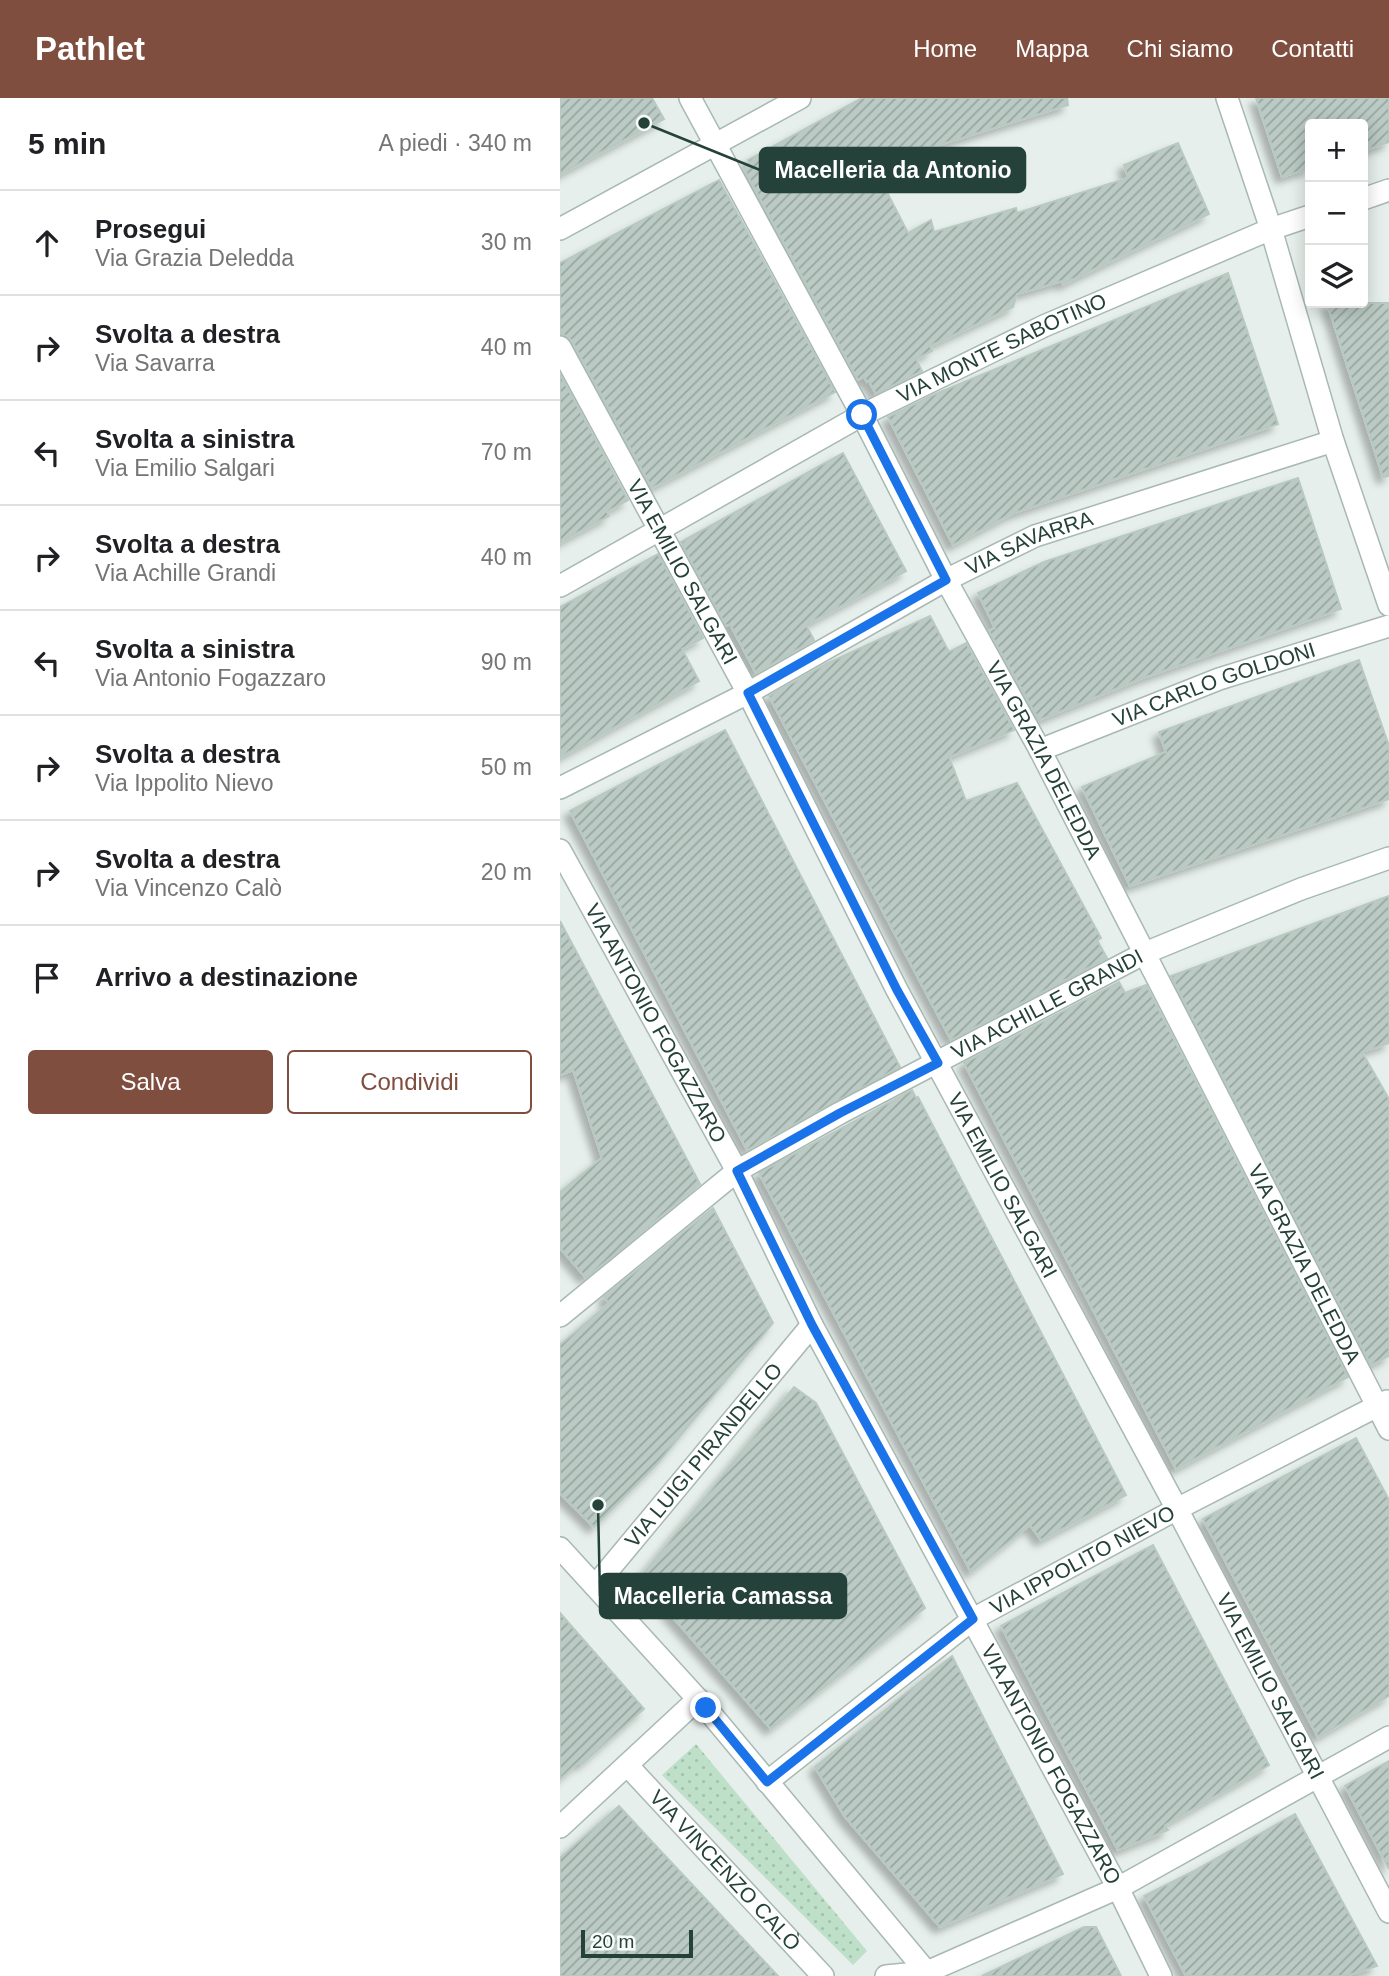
<!DOCTYPE html>
<html lang="it">
<meta charset="utf-8">
<style>
:root{--surface:#fff;--page:#f6f6f6;--text:#202124;--muted:#757577;--line:#e0e0e0;--accent:#7f4e3f}
body{margin:0;font-family:Helvetica,sans-serif;background:var(--page);color:var(--text)}
.controls{position:absolute;right:21px;top:21px;display:grid;overflow:hidden;border-radius:7px;box-shadow:0 4px 18px #0003}
.controls button{width:63px;height:63px;display:grid;place-items:center;padding:0;border:0;border-bottom:2px solid var(--line);background:var(--surface);color:var(--text);font:35px sans-serif}
.scale{position:absolute;left:21px;bottom:18px;width:112px;box-sizing:border-box;padding-left:7px;border:4px solid #24423a;border-top:0;font-size:19px;line-height:24px;white-space:nowrap;color:#24423a;-webkit-text-stroke:5px #f7fbf9;paint-order:stroke}
.stop{position:absolute;width:21px;height:21px;margin:-16px;border:5px solid #1a73e8;border-radius:50%;background:#fff}
.stop.end{background:#1a73e8;border-color:#fff;box-shadow:0 2px 7px #0008}
.list{margin:0;padding:0;list-style:none}
h2{display:flex;justify-content:space-between;align-items:center;height:91px;margin:0;padding:0 28px;font-size:30px}
h2 small{font-size:23px;font-weight:400;color:var(--muted)}
.list li{display:grid;grid-template-columns:46px 1fr auto;gap:21px;align-items:center;box-sizing:border-box;height:105px;padding:0 28px;border-top:2px solid var(--line)}
.list b{display:block;font-size:26px;white-space:nowrap}
.list p{margin:0;font-size:23px;white-space:nowrap;color:var(--muted)}
.list em{font-size:23px;font-style:normal;color:var(--muted)}
.actions{display:flex;gap:14px;padding:21px 28px}
.actions a{flex:1;padding:16px 0;border:2px solid var(--accent);border-radius:7px;text-align:center;font-size:24px;color:var(--accent)}
.actions .main{background:var(--accent);color:#fff}
.icon{flex:none;width:38px;height:38px;fill:none;stroke:currentColor;stroke-width:2;stroke-linecap:round;stroke-linejoin:round}
.map{position:relative;flex:none;width:829px;height:1878px;overflow:hidden}
header{display:flex;align-items:center;gap:42px;box-sizing:border-box;height:98px;padding:0 35px;background:var(--accent);color:#fff}
header strong{font-size:33px}
nav{display:flex;gap:38px;margin-inline-start:auto;font-size:24px}
main{display:flex}
aside{flex:1;background:var(--surface)}
.map>svg:first-child{display:block}
.grass{fill:url(#grass-dots)}
.building{fill:url(#building-hatch);stroke:#b8c9c2;stroke-width:2;filter:url(#shadow)}
.lines{fill:none;stroke-linecap:round;stroke-linejoin:round}
.minor-casing{stroke:#a8b8b2;stroke-width:24}
.minor{stroke:#fff;stroke-width:21}
.route{stroke:#1a73e8;stroke-width:9}
.labels{text-anchor:middle;stroke-width:5;stroke-linejoin:round;paint-order:stroke}
.street-label{font-size:21px;fill:#24423a;stroke:#f7fbf9}
.leader{fill:none;stroke:#24423a;stroke-width:2.5}
.callout-dot{fill:#24423a;stroke:#f7fbf9;stroke-width:2.5}
.callout{fill:#24423a;stroke:#24423a;stroke-width:2.5}
.callout-label{font-size:23px;text-anchor:middle;font-weight:bold;fill:#fff}
</style>
<header>
<strong>Pathlet</strong>
<nav><a>Home</a><a>Mappa</a><a>Chi siamo</a><a>Contatti</a></nav>
</header>
<main>
<aside>
<h2>5 min<small>A piedi · 340 m</small></h2>
<ul class="list">
<li><svg class="icon" aria-label="ahead" viewBox="0 0 24 24"><path d="M12 20V5M6 11l6-6 6 6"/></svg><div><b>Prosegui</b><p>Via Grazia Deledda</p></div><em>30 m</em></li>
<li><svg class="icon" aria-label="right" viewBox="0 0 24 24"><path d="M7 20v-9h11M14 6l5 5-5 5"/></svg><div><b>Svolta a destra</b><p>Via Savarra</p></div><em>40 m</em></li>
<li><svg class="icon" aria-label="left" viewBox="0 0 24 24"><path d="M17 20v-9H6M10 6l-5 5 5 5"/></svg><div><b>Svolta a sinistra</b><p>Via Emilio Salgari</p></div><em>70 m</em></li>
<li><svg class="icon" aria-label="right" viewBox="0 0 24 24"><path d="M7 20v-9h11M14 6l5 5-5 5"/></svg><div><b>Svolta a destra</b><p>Via Achille Grandi</p></div><em>40 m</em></li>
<li><svg class="icon" aria-label="left" viewBox="0 0 24 24"><path d="M17 20v-9H6M10 6l-5 5 5 5"/></svg><div><b>Svolta a sinistra</b><p>Via Antonio Fogazzaro</p></div><em>90 m</em></li>
<li><svg class="icon" aria-label="right" viewBox="0 0 24 24"><path d="M7 20v-9h11M14 6l5 5-5 5"/></svg><div><b>Svolta a destra</b><p>Via Ippolito Nievo</p></div><em>50 m</em></li>
<li><svg class="icon" aria-label="right" viewBox="0 0 24 24"><path d="M7 20v-9h11M14 6l5 5-5 5"/></svg><div><b>Svolta a destra</b><p>Via Vincenzo Calò</p></div><em>20 m</em></li>
<li><svg class="icon" aria-label="arrive" viewBox="0 0 24 24"><path d="M6 21V4h12l-3 4 3 4H6"/></svg><div><b>Arrivo a destinazione</b></div></li>
</ul>
<div class="actions"><a class="main">Salva</a><a>Condividi</a></div>
</aside>
<div class="map">
<svg width="829" height="1878" viewBox="0 0 829 1878">
<defs>
<pattern id="grass-dots" width="8" height="8" patternUnits="userSpaceOnUse" patternTransform="scale(1.75)"><rect width="8" height="8" fill="#bfe0c8"/><path d="M2 2h.1M6 6h.1" fill="none" stroke="#a4c1ad" stroke-width="1.8" stroke-linecap="round"/></pattern>
<pattern id="building-hatch" width="6" height="6" patternUnits="userSpaceOnUse" patternTransform="scale(1.75)"><rect width="6" height="6" fill="#bbcac4"/><path d="M-1 1l2-2M0 6l6-6M5 7l2-2" fill="none" stroke="#98a6a0"/></pattern>
<filter id="shadow"><feDropShadow dx="-6" dy="6" stdDeviation="3.5" flood-color="#0004"/></filter>
</defs>
<rect width="100%" height="100%" fill="#e6efeb"/>
<polygon class="grass" points="136,1646 307,1853 293,1867 102,1677"/>
<g class="building">
<polygon points="0,0 92,0 104,21 0,76"/>
<polygon points="302,0 507,0 508,7 350,56 315,71 348,135 371,122 374,134 456,110 457,115 568,80 564,67 618,45 649,116 503,186 502,183 457,196 453,209 370,248 372,253 356,261 362,273 316,296 309,283 307,284 304,279 298,282 183,69 190,65 188,62"/>
<polygon points="696,0 829,0 829,44 803,53 803,26 750,26 750,70 722,79"/>
<polygon points="159,82 275,294 92,390 12,243 6,238 0,236 0,165"/>
<polygon points="668,175 718,326 451,416 393,447 328,319 373,297"/>
<polygon points="767,205 829,205 829,378 823,379"/>
<polygon points="0,276 68,402 47,414 49,418 0,444"/>
<polygon points="283,355 346,473 246,527 254,542 196,575 170,526 166,528 121,444"/>
<polygon points="738,380 781,511 580,581 479,622 429,533 435,530 418,495 484,464"/>
<polygon points="98,456 143,540 122,551 139,583 0,659 0,509"/>
<polygon points="370,518 389,554 406,545 454,632 389,659 406,703 457,685 541,840 537,842 547,860 391,942 209,598 266,566"/>
<polygon points="799,562 829,648 829,701 570,788 522,689 606,654 599,634"/>
<polygon points="165,632 340,969 187,1052 10,713"/>
<polygon points="829,798 829,945 802,954 829,1001 829,1258 811,1267 611,878"/>
<polygon points="0,823 140,1086 26,1180 0,1150 0,1094 42,1060 13,972 0,977"/>
<polygon points="559,884 565,895 586,887 788,1279 616,1371 404,965"/>
<polygon points="352,992 356,1000 358,999 566,1397 481,1442 470,1427 411,1474 199,1075"/>
<polygon points="153,1110 213,1225 98,1365 34,1429 0,1395 0,1247 49,1205 44,1199"/>
<polygon points="234,1289 256,1305 365,1510 211,1631 79,1481"/>
<polygon points="796,1340 829,1402 829,1598 758,1639 643,1421"/>
<polygon points="593,1447 709,1667 605,1727 608,1732 558,1752 441,1528"/>
<polygon points="0,1515 84,1611 22,1666 20,1663 0,1681"/>
<polygon points="392,1558 503,1776 380,1829 285,1719 255,1669"/>
<polygon points="829,1663 829,1771 785,1688"/>
<polygon points="59,1708 95,1747 218,1878 0,1878 0,1760"/>
<polygon points="735,1716 817,1868 786,1878 626,1878 584,1798 632,1774"/>
<polygon points="524,1829 536,1829 561,1878 422,1878"/>
</g>
<g class="lines">
<defs>
<g id="minor">
<path id="s1" d="M130,0l172,317 84,165 94,170 349,679"/>
<polyline points="667,0 711,131 773,343 829,507"/>
<polyline points="803,101 829,92"/>
<polyline points="0,131 240,0"/>
<path id="s2" d="M0,249l188,346 149,297 280,519 212,403"/>
<path id="s3" d="M0,488l302,-171 182,-89 227,-97 39,-13"/>
<path id="s4" d="M480,652l179,-71 170,-53"/>
<path id="s5" d="M0,690l188,-95 198,-113 89,-44 298,-95"/>
<path id="s6" d="M0,752l177,321 75,154 306,563 43,88"/>
<path id="s7" d="M0,1218l177,-145 103,-58 305,-160 156,-64 88,-31"/>
<polyline points="0,1450 146,1610 370,1878"/>
<path id="s8" d="M35,1488l217,-261"/>
<path id="s9" d="M67,1667l196,211"/>
<path id="s10" d="M207,1684l206,-163 204,-110 210,-108"/>
<polyline points="0,1729 138,1601"/>
<polyline points="326,1878 367,1874 558,1790 829,1639"/>
</g>
</defs>
<use href="#minor" class="minor-casing"/>
<use href="#minor" class="minor"/>
</g>
<g class="lines">
<polyline class="route" points="146,1610 207,1684 413,1521 252,1227 177,1073 280,1015 378,965 337,892 188,595 386,482 302,317"/>
</g>
<g class="labels">
<g class="street-label">
<text dy="7" stroke="none"><textPath href="#s3" startOffset="502">VIA MONTE SABOTINO</textPath></text>
<text dy="7" stroke="none"><textPath href="#s5" startOffset="530">VIA SAVARRA</textPath></text>
<text dy="7" stroke="none"><textPath href="#s2" startOffset="256">VIA EMILIO SALGARI</textPath></text>
<text dy="7" stroke="none"><textPath href="#s4" startOffset="186">VIA CARLO GOLDONI</textPath></text>
<text dy="7" stroke="none"><textPath href="#s1" startOffset="751">VIA GRAZIA DELEDDA</textPath></text>
<text dy="7" stroke="none"><textPath href="#s7" startOffset="581">VIA ACHILLE GRANDI</textPath></text>
<text dy="7" stroke="none"><textPath href="#s6" startOffset="198">VIA ANTONIO FOGAZZARO</textPath></text>
<text dy="7" stroke="none"><textPath href="#s2" startOffset="948">VIA EMILIO SALGARI</textPath></text>
<text dy="7" stroke="none"><textPath href="#s1" startOffset="1318">VIA GRAZIA DELEDDA</textPath></text>
<text dy="7" stroke="none"><textPath href="#s8" startOffset="170">VIA LUIGI PIRANDELLO</textPath></text>
<text dy="7" stroke="none"><textPath href="#s10" startOffset="387">VIA IPPOLITO NIEVO</textPath></text>
<text dy="7" stroke="none"><textPath href="#s2" startOffset="1516">VIA EMILIO SALGARI</textPath></text>
<text dy="7" stroke="none"><textPath href="#s6" startOffset="1038">VIA ANTONIO FOGAZZARO</textPath></text>
<text dy="7" stroke="none"><textPath href="#s9" startOffset="144">VIA VINCENZO CALÒ</textPath></text>
</g>
</g>
<path class="leader" d="M84 25L200 72M38 1407L40 1498"/>
<g class="callout-dot">
<circle cx="84" cy="25" r="7"/>
<circle cx="38" cy="1407" r="7"/>
</g>
<g class="callout">
<rect x="200" y="50" width="265" height="44" rx="7"/>
<rect x="40" y="1476" width="246" height="44" rx="7"/>
</g>
<g class="callout-label">
<text x="333" y="80">Macelleria da Antonio</text>
<text x="163" y="1506">Macelleria Camassa</text>
</g>
</svg>
<div class="controls">
<button>+</button>
<button>−</button>
<button><svg class="icon" aria-label="layers" viewBox="0 0 24 24"><path d="M12 4l9 5-9 5-9-5zM3 14l9 5 9-5"/></svg></button>
</div>
<div class="scale">20 m</div>
<div class="stop" style="left:302px;top:317px"></div>
<div class="stop end" style="left:146px;top:1610px"></div>
</div>
</main>
